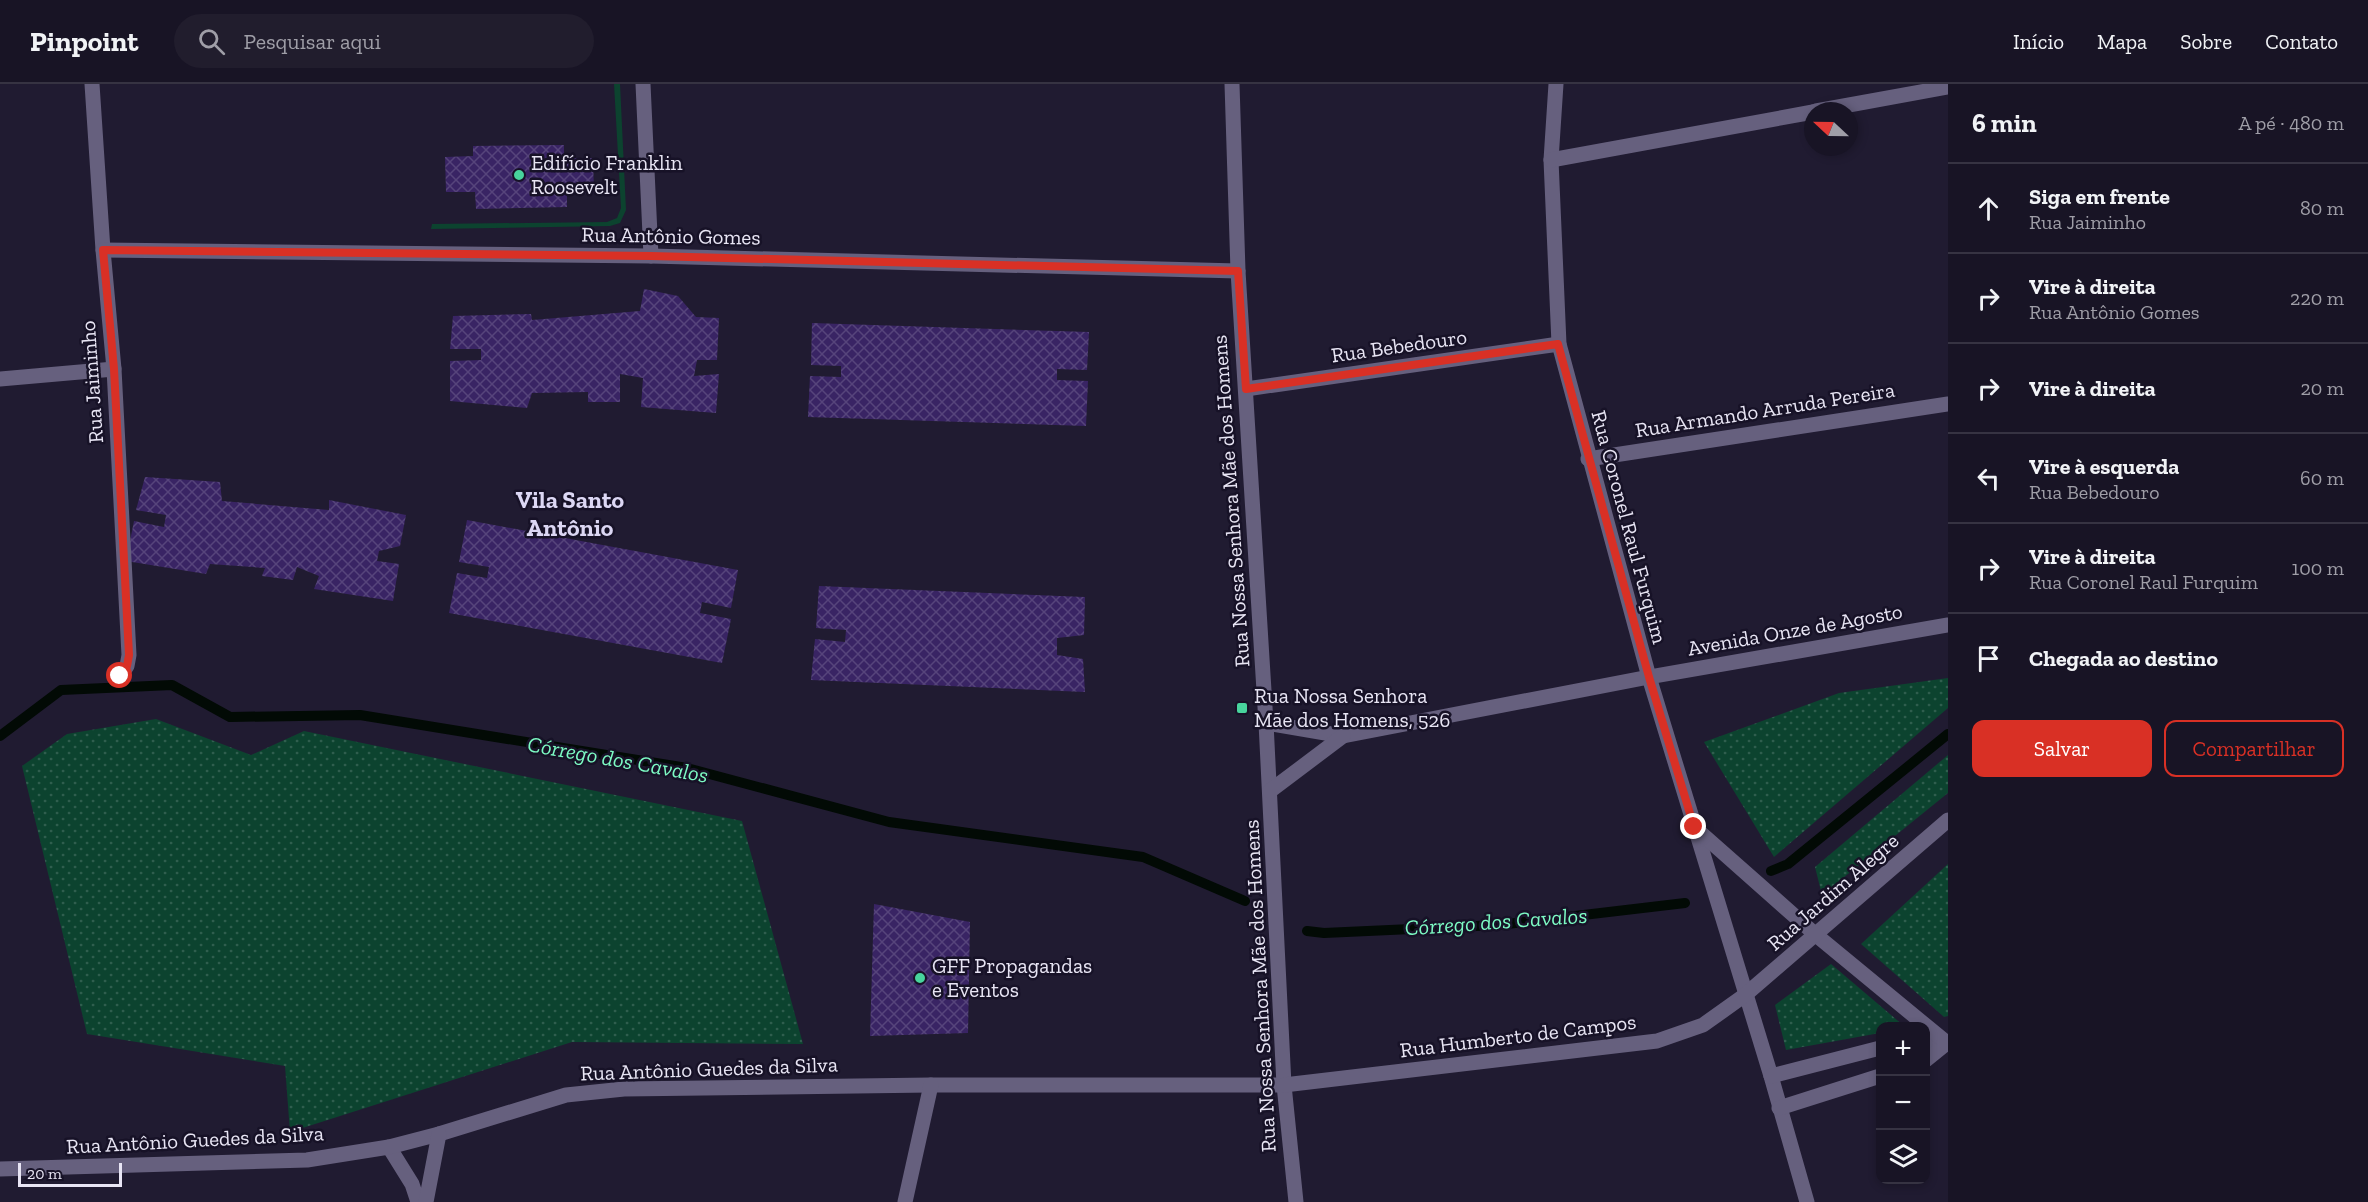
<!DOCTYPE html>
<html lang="pt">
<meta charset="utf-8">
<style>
:root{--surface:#181425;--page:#211d2d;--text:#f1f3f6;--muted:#9f9ea7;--line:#363342;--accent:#d93025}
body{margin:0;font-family:"Zilla Slab",serif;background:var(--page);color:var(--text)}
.controls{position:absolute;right:18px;bottom:18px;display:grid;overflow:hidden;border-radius:12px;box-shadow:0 3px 9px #0003}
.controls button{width:54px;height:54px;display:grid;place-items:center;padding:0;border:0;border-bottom:2px solid var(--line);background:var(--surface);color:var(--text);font:30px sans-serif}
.compass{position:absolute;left:1804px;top:18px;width:54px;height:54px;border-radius:50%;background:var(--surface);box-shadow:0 3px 9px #0003;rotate:292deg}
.scale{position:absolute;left:18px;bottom:15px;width:104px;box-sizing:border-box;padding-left:6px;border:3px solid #e8e5f4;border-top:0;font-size:16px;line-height:21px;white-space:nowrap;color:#e8e5f4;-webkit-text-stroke:4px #171227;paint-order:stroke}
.stop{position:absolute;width:18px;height:18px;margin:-14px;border:4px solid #d93025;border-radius:50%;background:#fff}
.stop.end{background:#d93025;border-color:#fff;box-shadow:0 2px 6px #0008}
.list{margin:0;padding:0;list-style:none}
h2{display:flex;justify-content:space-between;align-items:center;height:78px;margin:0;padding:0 24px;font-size:26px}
h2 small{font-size:20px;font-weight:400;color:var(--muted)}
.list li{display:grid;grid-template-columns:39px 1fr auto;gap:18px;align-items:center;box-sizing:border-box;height:90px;padding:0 24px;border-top:2px solid var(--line)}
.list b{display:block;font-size:22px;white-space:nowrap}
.list p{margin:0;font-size:20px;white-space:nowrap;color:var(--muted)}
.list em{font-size:20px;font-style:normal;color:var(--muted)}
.actions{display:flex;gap:12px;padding:18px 24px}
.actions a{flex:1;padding:14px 0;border:2px solid var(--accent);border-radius:12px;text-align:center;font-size:21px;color:var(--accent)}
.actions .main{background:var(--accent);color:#fff}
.icon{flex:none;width:33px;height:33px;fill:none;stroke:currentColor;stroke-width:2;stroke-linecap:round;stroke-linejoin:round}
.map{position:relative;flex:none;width:1948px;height:1118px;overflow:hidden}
header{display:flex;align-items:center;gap:36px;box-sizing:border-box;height:84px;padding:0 30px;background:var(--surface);border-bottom:2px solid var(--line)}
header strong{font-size:28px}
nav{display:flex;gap:33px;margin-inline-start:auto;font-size:21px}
.search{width:420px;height:54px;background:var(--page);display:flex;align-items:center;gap:15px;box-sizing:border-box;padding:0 21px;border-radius:33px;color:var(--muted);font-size:22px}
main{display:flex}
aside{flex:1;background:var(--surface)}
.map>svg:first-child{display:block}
.green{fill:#0c432f}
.park{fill:url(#park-dots)}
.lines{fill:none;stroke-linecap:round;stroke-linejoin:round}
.stream{stroke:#020a05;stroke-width:10}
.building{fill:url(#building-cross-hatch)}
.minor{stroke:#66607e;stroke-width:15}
.tertiary{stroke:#66607e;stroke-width:15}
.route{stroke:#d93025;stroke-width:8}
.poi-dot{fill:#48d49d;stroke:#171227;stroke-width:2}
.labels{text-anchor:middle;stroke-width:5;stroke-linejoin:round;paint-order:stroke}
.poi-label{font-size:21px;fill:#e8e5f4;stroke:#171227;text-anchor:start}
.street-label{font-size:21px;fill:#e8e5f4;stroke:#171227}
.water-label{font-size:22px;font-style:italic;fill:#7dfbc4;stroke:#171227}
.quarter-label{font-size:24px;font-weight:bold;fill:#dcd7f4;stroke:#171227}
</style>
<header>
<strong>Pinpoint</strong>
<div class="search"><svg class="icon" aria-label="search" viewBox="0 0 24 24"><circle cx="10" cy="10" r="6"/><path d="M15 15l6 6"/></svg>Pesquisar aqui</div>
<nav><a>Início</a><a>Mapa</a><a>Sobre</a><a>Contato</a></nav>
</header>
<main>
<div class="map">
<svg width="1948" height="1118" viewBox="0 0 1948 1118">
<defs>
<pattern id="park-dots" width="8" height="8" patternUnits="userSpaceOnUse" patternTransform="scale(1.5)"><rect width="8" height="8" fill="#0c432f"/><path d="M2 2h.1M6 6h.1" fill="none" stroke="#2f5e4e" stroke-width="1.8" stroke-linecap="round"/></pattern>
<pattern id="building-cross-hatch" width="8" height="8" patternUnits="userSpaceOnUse" patternTransform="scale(1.5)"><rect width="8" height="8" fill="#392464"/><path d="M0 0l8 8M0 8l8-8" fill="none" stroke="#56447b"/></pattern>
</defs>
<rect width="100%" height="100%" fill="#201b31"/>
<polygon class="green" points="614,0 620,0 626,126 620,139 610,142 431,145 432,140 607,138 617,134 621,124"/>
<g class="park">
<polygon points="1948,594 1948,624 1774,773 1704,658 1839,609"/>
<polygon points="156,635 251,671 304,647 742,737 803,960 572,958 290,1048 285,982 87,950 22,682 67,650"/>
<polygon points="1948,671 1948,709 1822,811 1815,783"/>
<polygon points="1948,780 1948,932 1944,933 1861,860"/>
<polygon points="1831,880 1904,942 1880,942 1880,949 1786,966 1775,921"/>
</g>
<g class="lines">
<g class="stream">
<polyline points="0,652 61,606 172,601 230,633 360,631 687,684 889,738 1143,773 1245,817"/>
<polyline points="1771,787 1788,780 1948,650"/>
<polyline points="1307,847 1324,849 1499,841 1685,819"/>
</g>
</g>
<g class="building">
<polygon points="564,61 564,74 593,74 594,109 567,110 567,123 476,125 475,108 446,108 445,73 473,72 473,62"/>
<polygon points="644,205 678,212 696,233 719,234 717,276 697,276 694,292 719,290 716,329 641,323 643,294 620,290 620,318 588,318 588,308 532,309 527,324 450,317 450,277 481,276 481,265 450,265 453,232 531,230 532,236 640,227"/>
<polygon points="812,239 1089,248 1087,286 1057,285 1057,296 1088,297 1086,342 808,333 810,292 841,293 841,282 811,281"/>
<polygon points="145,393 220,398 222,417 329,426 329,416 406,431 400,462 379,467 377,477 399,480 393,517 314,505 319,492 297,483 293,496 262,492 265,484 210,480 206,490 126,477 134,437 164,443 166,431 136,426"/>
<polygon points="467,436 738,486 731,524 702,518 700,529 731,535 722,579 449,529 457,489 487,494 489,483 459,478"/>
<polygon points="819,502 1085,513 1084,551 1057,554 1057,571 1083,575 1085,608 811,596 815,555 845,558 846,546 816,544"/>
<polygon points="874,820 970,838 968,949 870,952"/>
</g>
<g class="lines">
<g class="minor">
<polyline points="92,0 103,166 114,285 129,571 127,582 120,592"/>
<polyline points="643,0 651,172"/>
<polyline points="1556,0 1551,76 1559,260 1649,593 1771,992 1807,1118"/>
<polyline points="1816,27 1948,3"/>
<polyline points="1551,76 1813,28"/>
<polyline points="103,166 651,172 1238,187"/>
<polyline points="0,295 114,285"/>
<polyline points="1246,305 1559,260"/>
<polyline points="1588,375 1948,320"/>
<polyline points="1926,956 1948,958"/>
<polyline points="1926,976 1947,959"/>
<polyline points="1771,992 1880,964"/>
<polyline points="1779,1024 1880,992"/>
<polyline points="389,1063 412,1100 418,1118"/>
<polyline points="0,1085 307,1076 389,1063 439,1050 566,1011 624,1005 931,1001 1284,1001"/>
<polyline points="426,1118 439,1050"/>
<polyline points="905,1118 931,1001"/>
</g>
<g class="tertiary">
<polyline points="1232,0 1238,187 1266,639 1284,1001 1296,1118"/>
<polyline points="1266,639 1343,652 1649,593 1948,541"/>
<polyline points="1270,707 1343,652"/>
<polyline points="1694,743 1816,851 1947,959"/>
<polyline points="1284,1001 1657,957 1703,941 1745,911 1948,736"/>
</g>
</g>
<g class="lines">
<polyline class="route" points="120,592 127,582 129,571 114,285 103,166 651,172 1238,187 1246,305 1558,260 1649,593 1694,743"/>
</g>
<g class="poi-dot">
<circle cx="519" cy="91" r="6"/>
<rect x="1236" y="618" width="12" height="12" rx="3"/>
<circle cx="920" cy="894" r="6"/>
</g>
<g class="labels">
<g class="poi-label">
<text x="531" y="86">Edifício Franklin<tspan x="531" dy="24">Roosevelt</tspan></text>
<text x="1254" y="619">Rua Nossa Senhora<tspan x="1254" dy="24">Mãe dos Homens, 526</tspan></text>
<text x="932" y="889">GFF Propagandas<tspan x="932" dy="24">e Eventos</tspan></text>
</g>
<g class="street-label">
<text transform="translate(671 152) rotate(1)" y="7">Rua Antônio Gomes</text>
<text transform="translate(1399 262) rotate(-8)" y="7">Rua Bebedouro</text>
<text transform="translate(92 298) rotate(-94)" y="7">Rua Jaiminho</text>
<text transform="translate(1765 326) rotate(-9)" y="7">Rua Armando Arruda Pereira</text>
<text transform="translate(1231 417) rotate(-94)" y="7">Rua Nossa Senhora Mãe dos Homens</text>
<text transform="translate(1629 443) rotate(75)" y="7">Rua Coronel Raul Furquim</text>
<text transform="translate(1795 546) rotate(-10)" y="7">Avenida Onze de Agosto</text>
<text transform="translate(1833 808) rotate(-41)" y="7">Rua Jardim Alegre</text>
<text transform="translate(1260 902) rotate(-93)" y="7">Rua Nossa Senhora Mãe dos Homens</text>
<text transform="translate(1518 952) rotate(-7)" y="7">Rua Humberto de Campos</text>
<text transform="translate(709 985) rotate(-2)" y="7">Rua Antônio Guedes da Silva</text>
<text transform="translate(195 1056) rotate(-3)" y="7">Rua Antônio Guedes da Silva</text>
</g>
<g class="water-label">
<text transform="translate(618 675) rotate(10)" y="8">Córrego dos Cavalos</text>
<text transform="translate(1496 837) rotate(-4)" y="8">Córrego dos Cavalos</text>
</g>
<g class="quarter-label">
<text x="570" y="424">Vila Santo<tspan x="570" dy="28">Antônio</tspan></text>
</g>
</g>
</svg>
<div class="controls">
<button>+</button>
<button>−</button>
<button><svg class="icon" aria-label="layers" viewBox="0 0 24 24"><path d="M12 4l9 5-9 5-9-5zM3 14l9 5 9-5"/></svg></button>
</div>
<svg class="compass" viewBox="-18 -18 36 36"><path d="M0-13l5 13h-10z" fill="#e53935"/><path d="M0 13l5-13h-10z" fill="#9f9ea7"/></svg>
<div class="scale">20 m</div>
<div class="stop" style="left:120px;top:592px"></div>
<div class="stop end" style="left:1694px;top:743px"></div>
</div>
<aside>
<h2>6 min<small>A pé · 480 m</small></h2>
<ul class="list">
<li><svg class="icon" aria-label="ahead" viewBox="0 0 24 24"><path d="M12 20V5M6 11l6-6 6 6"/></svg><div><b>Siga em frente</b><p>Rua Jaiminho</p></div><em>80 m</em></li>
<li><svg class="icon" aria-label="right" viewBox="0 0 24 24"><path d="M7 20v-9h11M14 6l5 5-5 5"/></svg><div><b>Vire à direita</b><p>Rua Antônio Gomes</p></div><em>220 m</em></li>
<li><svg class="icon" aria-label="right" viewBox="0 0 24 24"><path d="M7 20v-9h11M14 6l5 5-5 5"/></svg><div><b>Vire à direita</b></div><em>20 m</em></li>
<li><svg class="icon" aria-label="left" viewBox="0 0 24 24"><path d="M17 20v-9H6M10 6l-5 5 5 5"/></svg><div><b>Vire à esquerda</b><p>Rua Bebedouro</p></div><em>60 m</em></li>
<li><svg class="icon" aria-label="right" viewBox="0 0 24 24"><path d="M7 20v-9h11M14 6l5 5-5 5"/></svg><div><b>Vire à direita</b><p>Rua Coronel Raul Furquim</p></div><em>100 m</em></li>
<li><svg class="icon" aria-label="arrive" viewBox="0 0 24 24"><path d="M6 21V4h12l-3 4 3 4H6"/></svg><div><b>Chegada ao destino</b></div></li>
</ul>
<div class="actions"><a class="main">Salvar</a><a>Compartilhar</a></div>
</aside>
</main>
